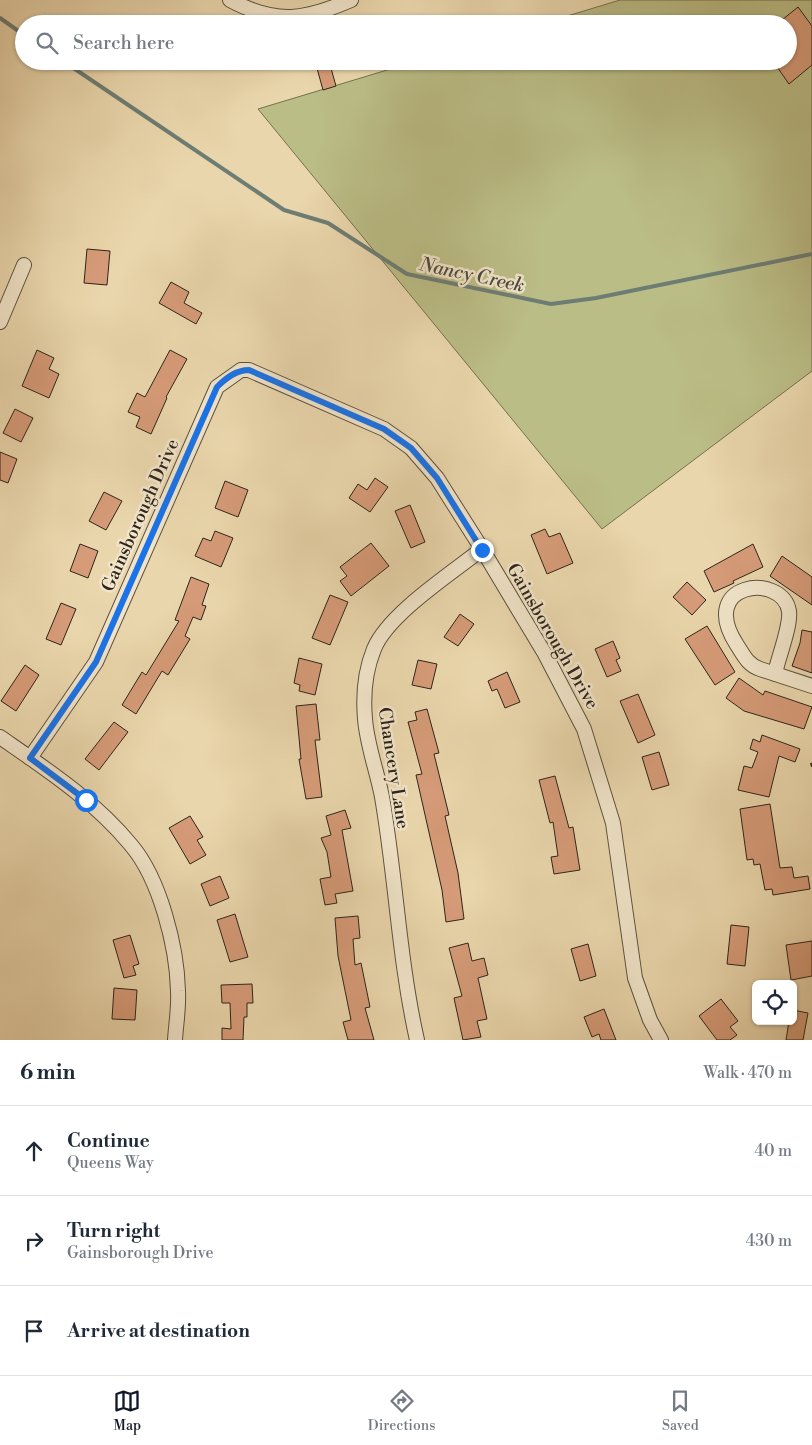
<!DOCTYPE html>
<meta charset="utf-8">
<style>
:root{--surface:#fff;--page:#f6f6f7;--text:#1f2937;--muted:#747a83;--line:#e0e1e3;--accent:#111827}
body{margin:0;font-family:"Libre Bodoni",serif;background:var(--page);color:var(--text)}
.controls{position:absolute;right:15px;bottom:15px;display:grid;overflow:hidden;border-radius:8px;box-shadow:0 1px 4px #0004}
.controls button{width:45px;height:45px;display:grid;place-items:center;padding:0;border:0;border-bottom:1px solid var(--line);background:var(--surface);color:var(--text);font:25px sans-serif}
.stop{position:absolute;width:15px;height:15px;margin:-11px;border:4px solid #1a73e8;border-radius:50%;background:#fff}
.stop.end{background:#1a73e8;border-color:#fff;box-shadow:0 1px 5px #0008}
.list{margin:0;padding:0;list-style:none}
h2{display:flex;justify-content:space-between;align-items:center;height:65px;margin:0;padding:0 20px;font-size:21px}
h2 small{font-size:16px;font-weight:400;color:var(--muted)}
.list li{display:grid;grid-template-columns:32px 1fr auto;gap:15px;align-items:center;box-sizing:border-box;height:90px;padding:0 20px;border-top:1px solid var(--line)}
.list b{display:block;font-size:19px;white-space:nowrap}
.list p{margin:0;font-size:16px;white-space:nowrap;color:var(--muted)}
.list em{font-size:16px;font-style:normal;color:var(--muted)}
.icon{flex:none;width:28px;height:28px;fill:none;stroke:currentColor;stroke-width:2;stroke-linecap:round;stroke-linejoin:round}
.map{position:relative;flex:none;width:812px;height:1040px;overflow:hidden}
.search{position:absolute;background:var(--surface);box-shadow:0 1px 4px #0004;left:15px;right:15px;top:15px;height:55px;display:flex;align-items:center;gap:12px;box-sizing:border-box;padding:0 18px;border-radius:28px;color:var(--muted);font-size:19px}
.sheet{height:335px;background:var(--surface)}
nav{display:flex;justify-content:space-around;align-items:center;box-sizing:border-box;height:70px;border-top:1px solid var(--line);background:var(--surface);font-size:14px;color:var(--muted)}
nav a{display:grid;justify-items:center;gap:2px}
nav .on{color:var(--accent)}
.map>svg:first-child{display:block}
.green{fill:#bbbd86;stroke:#747150}
.lines{fill:none;stroke-linecap:round;stroke-linejoin:round}
.stream{stroke:#6d7d74;stroke-width:4}
.building{fill:#d69b78;stroke:#2d251b}
.street-casing{stroke:#5c513f;stroke-width:16}
.path{stroke:#2d251b;stroke-width:2;stroke-dasharray:4 2.5;stroke-linecap:butt}
.street{stroke:#f1e4c9;stroke-width:14}
.route{stroke:#1a73e8;stroke-width:6}
.labels{text-anchor:middle;stroke-width:5;stroke-linejoin:round;paint-order:stroke}
.street-label{font-size:18px;fill:#2d251b;stroke:#f1e4c9}
.water-label{font-size:19px;font-style:italic;fill:#484a40;stroke:#f1e4c9}
</style>
<div class="map">
<svg width="812" height="1040" viewBox="0 0 812 1040">
<rect width="100%" height="100%" fill="#ead6ac"/>
<filter id="stains"><feTurbulence type="fractalNoise" baseFrequency=".004" numOctaves="4"/><feColorMatrix values="0 0 0 0 .2 0 0 0 0 .09 0 0 0 0 .02 0 0 0 .5 -.17"/></filter>
<radialGradient id="worn" r=".72"><stop offset=".6" stop-color="#630" stop-opacity="0"/><stop offset="1" stop-color="#630" stop-opacity=".3"/></radialGradient>
<polygon class="green" points="620,0 812,0 812,371 602,529 258,109 417,61 788,61 788,24 541,24"/>
<g class="lines">
<g class="stream">
<polyline points="0,18 24,35"/>
<polyline points="63,61 284,210 328,223 407,274 551,304 596,298 812,254"/>
</g>
</g>
<g class="building">
<polygon points="798,7 812,26 812,65 789,84 773,61 788,61 788,24 777,24"/>
<polygon points="315,61 329,61 336,86 323,90"/>
<polygon points="87,249 110,251 107,285 84,283"/>
<polygon points="171,282 189,292 184,303 202,313 196,324 159,303"/>
<polygon points="37,350 54,358 49,369 59,374 49,398 22,386"/>
<polygon points="170,350 187,359 166,397 167,398 151,434 136,427 140,417 128,412 137,393 145,397"/>
<polygon points="15,409 33,418 21,442 3,433"/>
<polygon points="0,452 17,459 8,483 0,480"/>
<polygon points="375,478 388,487 370,512 349,498 358,484 367,490"/>
<polygon points="225,481 248,490 238,517 215,508"/>
<polygon points="104,492 122,501 106,530 89,521"/>
<polygon points="410,505 425,542 411,548 395,511"/>
<polygon points="545,529 549,537 560,533 573,563 547,574 531,535"/>
<polygon points="215,531 233,538 221,567 195,556 203,538 211,541"/>
<polygon points="371,543 389,566 351,596 340,581 347,576 340,567"/>
<polygon points="80,544 98,551 88,578 70,571"/>
<polygon points="753,544 763,567 733,581 734,583 714,592 704,571"/>
<polygon points="782,556 812,577 812,605 770,576"/>
<polygon points="191,577 209,584 202,605 206,606 201,620 193,617 185,636 190,639 168,675 162,671 136,714 122,705 142,672 146,675 179,621 175,620"/>
<polygon points="687,582 706,600 692,615 673,597"/>
<polygon points="330,595 348,602 330,645 312,638"/>
<polygon points="61,603 76,609 61,645 46,639"/>
<polygon points="460,614 474,624 458,646 444,637"/>
<polygon points="707,626 735,672 715,685 685,639"/>
<polygon points="802,630 812,632 812,673 792,666 800,643"/>
<polygon points="613,641 620,658 616,660 621,671 607,677 595,649"/>
<polygon points="299,658 322,664 315,695 299,691 300,685 294,683"/>
<polygon points="418,660 437,664 431,689 412,685"/>
<polygon points="25,665 39,675 16,711 1,701"/>
<polygon points="507,672 520,702 505,708 497,689 492,691 488,681"/>
<polygon points="739,678 763,695 765,691 812,707 804,729 744,711 726,698"/>
<polygon points="638,694 655,735 638,743 620,701"/>
<polygon points="316,704 320,740 315,740 322,797 306,799 299,759 301,759 296,706"/>
<polygon points="427,709 439,753 434,754 449,815 445,816 458,873 464,919 446,922 442,890 416,775 422,774 408,722 417,720 415,712"/>
<polygon points="114,722 128,732 99,770 85,759"/>
<polygon points="762,735 800,749 795,762 779,756 769,797 738,790 744,766 752,768 758,752 750,749 753,739 760,742"/>
<polygon points="659,752 669,785 652,790 642,757"/>
<polygon points="555,776 569,828 573,827 580,870 554,874 551,857 558,856 553,822 550,823 539,780"/>
<polygon points="770,804 780,868 792,867 794,878 808,876 810,889 773,895 772,889 765,890 760,864 754,865 753,859 747,860 740,809"/>
<polygon points="345,810 351,828 342,830 353,891 335,894 337,903 325,905 320,879 331,877 327,852 321,838 331,835 326,816"/>
<polygon points="190,816 203,837 197,840 206,855 190,864 169,828"/>
<polygon points="220,876 229,898 210,906 201,884"/>
<polygon points="235,914 248,957 230,962 217,920"/>
<polygon points="358,916 360,938 353,939 355,965 361,963 370,1007 365,1008 374,1040 348,1040 343,1022 351,1020 338,956 335,918"/>
<polygon points="731,925 749,927 745,966 727,964"/>
<polygon points="130,935 139,964 133,966 136,975 124,978 113,940"/>
<polygon points="812,941 812,976 791,980 786,945"/>
<polygon points="468,943 472,961 484,958 488,975 478,978 487,1019 477,1021 481,1037 463,1040 454,998 462,996 449,948"/>
<polygon points="588,944 596,976 580,981 571,949"/>
<polygon points="252,984 253,1003 247,1003 247,1017 244,1017 243,1040 222,1040 222,1028 231,1029 230,1003 222,1003 221,985"/>
<polygon points="114,988 137,990 135,1020 112,1019"/>
<polygon points="721,999 738,1021 730,1027 737,1035 730,1040 717,1040 699,1016"/>
<polygon points="604,1009 616,1040 601,1040 599,1034 592,1037 584,1017"/>
<polygon points="793,1010 808,1013 803,1040 786,1040 789,1021 793,1021"/>
</g>
<g class="lines">
<defs>
<g id="street">
<path d="M230,0c47,25 75,20 121,0"/>
<polyline points="0,322 24,265"/>
<path d="M775,674c3,-17 16,-47 14,-63 -7,-39 -93,-29 -52,34 7,11 11,20 23,24l52,17"/>
<path d="M0,737c46,32 95,64 131,108 29,34 46,102 47,146 1,16 -2,33 -3,49"/>
<polyline points="30,758 96,662 217,387 241,370 249,370 384,429 411,448 437,478 482,549 545,654 584,729 613,823 635,978 650,1020 661,1040"/>
<path d="M417,1040c-18,-80 -21,-162 -35,-243 -5,-26 -15,-52 -17,-78 -2,-23 0,-48 9,-70 14,-35 78,-76 108,-100"/>
</g>
</defs>
<use href="#street" class="street-casing"/>
<polyline class="path" points="811,763 812,767"/>
<use href="#street" class="street"/>
</g>
<g class="lines">
<path class="route" d="M86,800l-56,-42 66,-96 121,-275c9,-9 19,-17 32,-17l135,59 27,19 26,30 45,72"/>
</g>
<g class="labels">
<g class="street-label">
<text transform="translate(140 515) rotate(-66)" y="6">Gainsborough Drive</text>
<text transform="translate(553 636) rotate(60)" y="6">Gainsborough Drive</text>
<text transform="translate(394 768) rotate(81)" y="6">Chancery Lane</text>
</g>
<g class="water-label">
<text transform="translate(472 274) rotate(12)" y="7">Nancy Creek</text>
</g>
</g>
<rect width="100%" height="100%" filter="url(#stains)"/>
<rect width="100%" height="100%" fill="url(#worn)"/>
</svg>
<div class="controls">
<button><svg class="icon" aria-label="locate" viewBox="0 0 24 24"><circle cx="12" cy="12" r="6"/><path d="M12 2v4M12 18v4M2 12h4M18 12h4"/></svg></button>
</div>
<div class="stop" style="left:86px;top:800px"></div>
<div class="stop end" style="left:482px;top:550px"></div>
<div class="search"><svg class="icon" aria-label="search" viewBox="0 0 24 24"><circle cx="10" cy="10" r="6"/><path d="M15 15l6 6"/></svg>Search here</div>
</div>
<section class="sheet">
<h2>6 min<small>Walk · 470 m</small></h2>
<ul class="list">
<li><svg class="icon" aria-label="ahead" viewBox="0 0 24 24"><path d="M12 20V5M6 11l6-6 6 6"/></svg><div><b>Continue</b><p>Queens Way</p></div><em>40 m</em></li>
<li><svg class="icon" aria-label="right" viewBox="0 0 24 24"><path d="M7 20v-9h11M14 6l5 5-5 5"/></svg><div><b>Turn right</b><p>Gainsborough Drive</p></div><em>430 m</em></li>
<li><svg class="icon" aria-label="arrive" viewBox="0 0 24 24"><path d="M6 21V4h12l-3 4 3 4H6"/></svg><div><b>Arrive at destination</b></div></li>
</ul>
</section>
<nav>
<a class="on"><svg class="icon" aria-label="map" viewBox="0 0 24 24"><path d="M3 6l6-2 6 2 6-2v14l-6 2-6-2-6 2zM9 4v14M15 6v14"/></svg>Map</a>
<a><svg class="icon" aria-label="directions" viewBox="0 0 24 24"><path d="M12 3l9 9-9 9-9-9zM9 14v-3h6M13 9l2 2-2 2"/></svg>Directions</a>
<a><svg class="icon" aria-label="saved" viewBox="0 0 24 24"><path d="M7 4h10v16l-5-4-5 4z"/></svg>Saved</a>
</nav>
